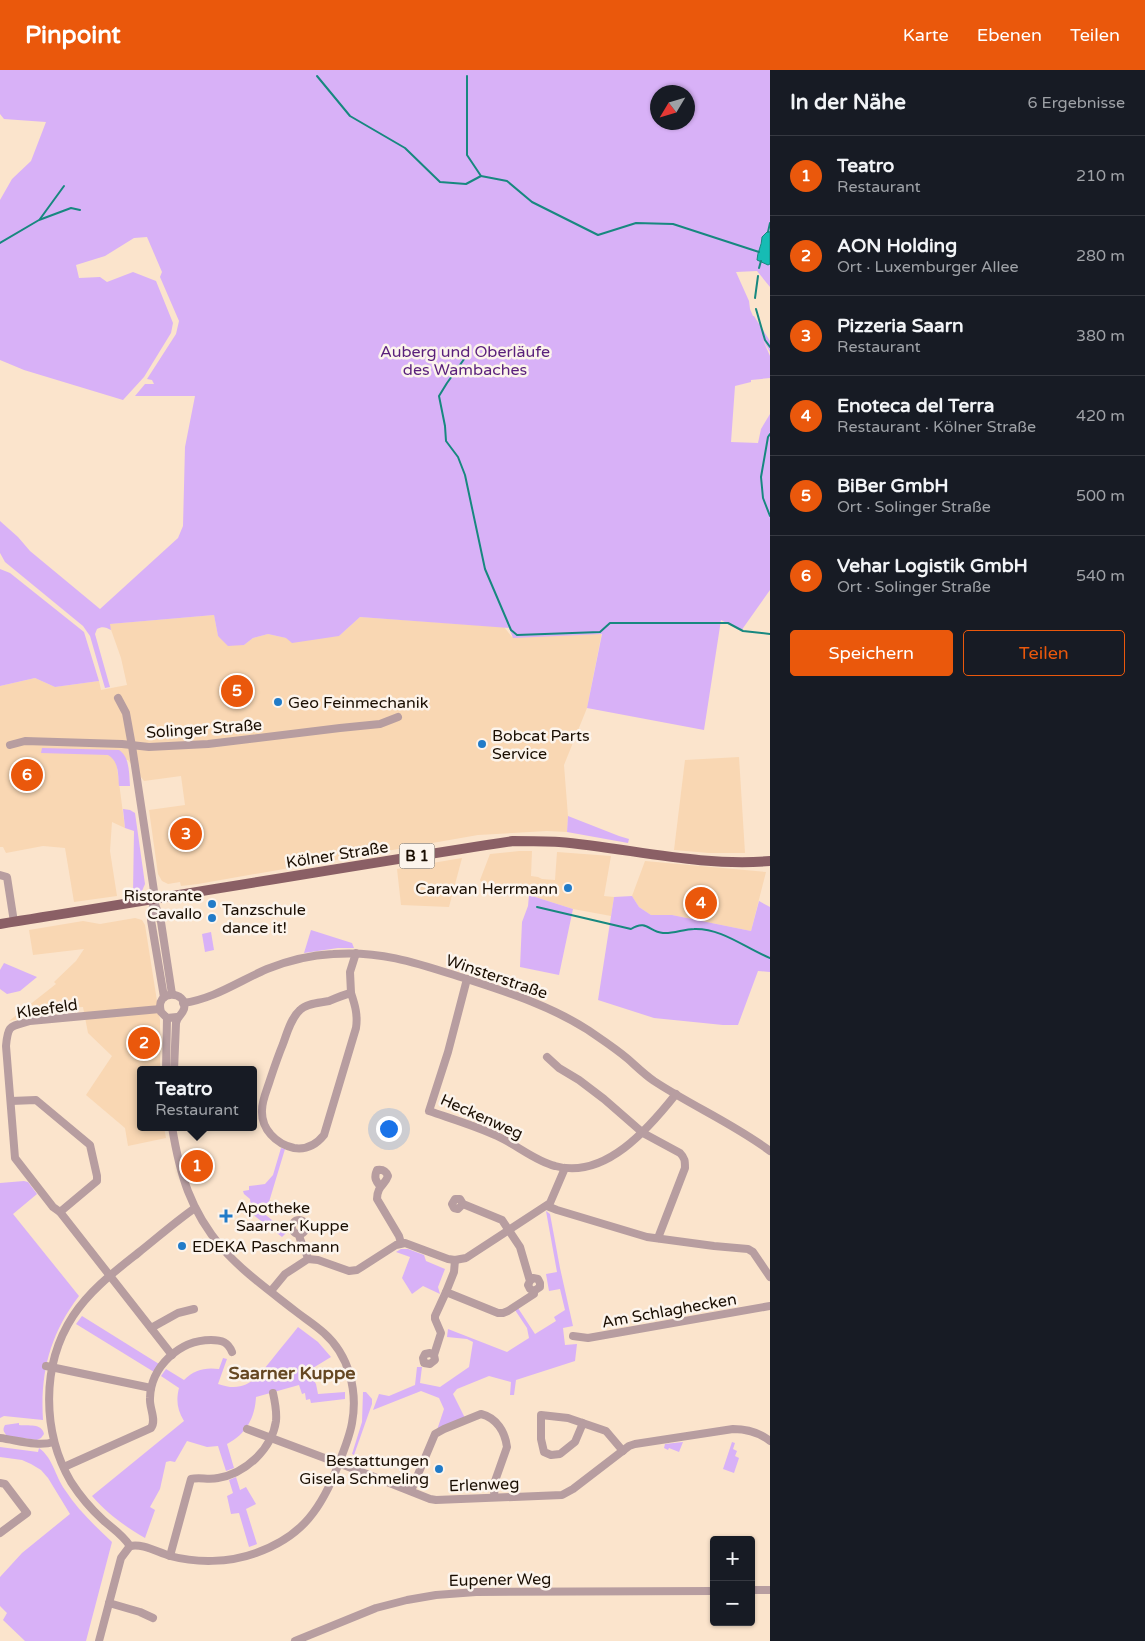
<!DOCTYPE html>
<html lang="de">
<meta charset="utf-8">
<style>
:root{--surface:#171b24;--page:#20242c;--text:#f1f3f6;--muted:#9ea1a6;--line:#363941;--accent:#ea580c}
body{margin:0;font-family:"Varela Round",sans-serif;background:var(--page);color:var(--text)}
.controls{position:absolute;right:15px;bottom:15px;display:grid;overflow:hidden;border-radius:5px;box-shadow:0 1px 4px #0004}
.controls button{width:45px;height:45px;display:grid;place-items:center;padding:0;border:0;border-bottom:1px solid var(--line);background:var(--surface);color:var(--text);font:25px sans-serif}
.compass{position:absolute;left:650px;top:15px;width:45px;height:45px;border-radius:50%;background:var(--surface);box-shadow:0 1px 4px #0004;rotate:232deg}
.you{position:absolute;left:388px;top:1058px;width:18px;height:18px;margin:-12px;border:4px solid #fff;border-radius:50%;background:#1a73e8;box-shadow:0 0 0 8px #1a73e833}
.badge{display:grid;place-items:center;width:32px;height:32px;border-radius:50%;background:var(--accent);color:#fff;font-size:16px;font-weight:700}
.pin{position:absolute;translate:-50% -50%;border:2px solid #fff;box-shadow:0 1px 5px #0006}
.popup{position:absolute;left:137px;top:996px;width:120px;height:65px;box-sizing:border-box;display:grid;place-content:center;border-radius:5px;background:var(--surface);filter:drop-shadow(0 1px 4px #0005);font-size:16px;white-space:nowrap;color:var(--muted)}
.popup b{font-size:19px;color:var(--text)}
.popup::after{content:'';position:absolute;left:50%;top:100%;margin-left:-10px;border:10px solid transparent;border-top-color:var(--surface)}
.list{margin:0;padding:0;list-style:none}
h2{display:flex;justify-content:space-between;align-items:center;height:65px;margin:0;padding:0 20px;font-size:21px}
h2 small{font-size:16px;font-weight:400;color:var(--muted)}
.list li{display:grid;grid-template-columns:32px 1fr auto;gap:15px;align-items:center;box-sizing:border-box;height:80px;padding:0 20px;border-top:1px solid var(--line)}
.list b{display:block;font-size:19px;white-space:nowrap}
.list p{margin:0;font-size:16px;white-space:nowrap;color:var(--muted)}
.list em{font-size:16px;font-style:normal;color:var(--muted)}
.actions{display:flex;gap:10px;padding:15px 20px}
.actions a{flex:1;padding:11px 0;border:1px solid var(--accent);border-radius:5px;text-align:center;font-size:18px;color:var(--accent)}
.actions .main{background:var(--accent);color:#fff}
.map{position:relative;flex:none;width:770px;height:1571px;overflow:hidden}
header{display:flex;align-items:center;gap:30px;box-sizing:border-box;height:70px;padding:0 25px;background:var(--accent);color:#fff}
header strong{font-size:24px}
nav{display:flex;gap:28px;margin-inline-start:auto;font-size:18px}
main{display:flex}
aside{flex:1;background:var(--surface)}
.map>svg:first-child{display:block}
.built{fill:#f9d7b3}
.green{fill:#d8b1f7;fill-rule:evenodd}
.water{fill:#16bcb4;stroke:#17887f}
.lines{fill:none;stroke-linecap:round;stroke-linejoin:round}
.stream{stroke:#17887f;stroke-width:2}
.minor{stroke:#b79da0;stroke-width:8}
.major{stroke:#8a5f65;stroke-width:10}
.poi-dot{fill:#217bc8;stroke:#fcf4ec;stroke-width:2}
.labels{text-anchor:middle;stroke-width:5;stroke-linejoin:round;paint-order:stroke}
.shield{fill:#fcf4ec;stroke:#5e5348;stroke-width:1}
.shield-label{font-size:15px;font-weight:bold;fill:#1a0e02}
.park-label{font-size:16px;fill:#591f7b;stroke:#fcf4ec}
.poi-label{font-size:16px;fill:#1a0e02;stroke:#fcf4ec;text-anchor:start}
.street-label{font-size:16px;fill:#1a0e02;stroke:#fcf4ec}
.neighbourhood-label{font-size:18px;font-weight:bold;fill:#654722;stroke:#fcf4ec}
</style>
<header>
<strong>Pinpoint</strong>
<nav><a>Karte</a><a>Ebenen</a><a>Teilen</a></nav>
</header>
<main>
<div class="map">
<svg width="770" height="1571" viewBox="0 0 770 1571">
<rect width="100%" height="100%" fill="#fbe4cc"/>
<g class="built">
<polygon points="214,545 218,566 244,575 253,568 268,564 286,568 339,566 360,547 504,557 512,567 602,562 587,638 564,695 568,746 567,762 547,761 478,765 198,814 181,816 180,812 168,814 162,811 158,804 149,740 185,735 181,706 144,711 128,690 116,690 125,758 112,752 110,781 117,826 74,832 65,778 43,776 6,783 3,777 0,777 0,616 35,608 55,617 99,611 101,620 127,615 121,588 109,554"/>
<polygon points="739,687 745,783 709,783 674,780 685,690"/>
<polygon points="519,781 532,781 531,806 538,807 542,809 555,810 557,782 611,786 604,826 614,827 611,846 573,839 529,825 482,813 480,810 490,784"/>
<polygon points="462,788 449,837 401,835 397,799"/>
<polygon points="645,791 766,802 751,861 672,845 651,845 639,837 632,826"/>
<polygon points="135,848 142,850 145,855 160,950 160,1000 141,1000 141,1057 164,1057 166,1068 128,1076 125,1058 86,1025 112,986 88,963 83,937 50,939 45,943 9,951 56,914 54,912 76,891 84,879 33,885 29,860 83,851 100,854"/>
</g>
<g class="green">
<path d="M0,0h770v217l-13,-16 -21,1 13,29 1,8 3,7h1l16,25v11l-7,-12 7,16v22l-19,2v2l-16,4 -4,56 27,1 3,-14 9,-15v176l-29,41 -20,-11 -17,110 -117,-22 15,-74 -89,4 -4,-10 -149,-11 -21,19 -47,7 -6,-5 -18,-4 -15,4 -9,7 -16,1 -10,-10 -4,-21 -104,9 1,6c-5,-3 -9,-4 -14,-1l-2,5 15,53 -5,1 -15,-52 -7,-10 -78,-64 -5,-9v-32l18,16 12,14 70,58 78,-71 5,-12 2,-79 10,-51h-60l10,-12h9l-2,-4 -5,-1 29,-45 3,-13 -19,-44 2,-5 -15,-35 -13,1 -29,18 -29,9 3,13 21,-1 7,5 26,-10 23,9 17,42 -2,10 -27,44 -21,23 -99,-30 -24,-10v-160l12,-21 19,-18 15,-39 -42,-3 -4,-5zM658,22h30v30h-30z"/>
<polygon points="0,499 10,503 84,562 99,611 55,617 35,608 0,616"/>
<path d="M42,678l77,2c11,7 10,24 11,36h-11c-1,-11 0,-25 -11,-31l-67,-2z"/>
<polygon points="123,739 130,740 135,743 145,814 142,821 133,823 134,761 125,758"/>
<polygon points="568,746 619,766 629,769 628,773 567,762"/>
<polygon points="529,825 573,839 559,905 520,897 522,852 528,836"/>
<polygon points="632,826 639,837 651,845 672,845 751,861 759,831 770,837 770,902 758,901 738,955 723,955 654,948 598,930 614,827"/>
<polygon points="311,860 352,873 354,878 338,878 304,883"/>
<polygon points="211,862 214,880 205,882 202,864"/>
<polygon points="4,893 37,907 20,921 7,924 0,919 0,900"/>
<polygon points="281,1078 285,1079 269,1132 262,1142 287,1162 282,1167 252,1144 250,1129 244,1124 243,1121 249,1120 249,1116 265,1114 273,1105"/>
<path d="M24,1111l4,1 9,12 -24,20 66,82c-29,38 -39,77 -36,124l-39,-4 -4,2v-235z"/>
<polygon points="546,1141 550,1144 560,1198 573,1256 563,1258 565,1275 577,1274 575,1291 516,1310 514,1325 510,1325 511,1312 489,1306 457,1319 453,1324 465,1348 437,1360 444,1339 439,1328 421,1321 373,1340 379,1324 389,1326 415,1315 417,1297 422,1297 420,1313 440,1317 469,1297 473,1272 467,1269 447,1267 448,1259 507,1282 529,1268 527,1258 515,1240 518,1238 535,1264 556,1251 554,1247 565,1240 560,1219 549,1221 546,1204 557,1202"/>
<polygon points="401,1179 408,1179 424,1185 426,1191 445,1199 438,1217 440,1224 423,1216 412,1224 402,1208 410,1187 396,1182"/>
<polygon points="82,1246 159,1294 154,1302 76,1254"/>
<path d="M298,1257l20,15 13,15 -23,14 8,13 2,10 27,-2v7l-34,4 -1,-4 -4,1 -1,-7 -3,1 -3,-9 -43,12c-1,21 -10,37 -29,47l7,24 -8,3 -8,-25 -11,1 -20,-6 -12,21 -5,-1 -4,1 -6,27 -10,18 5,3 -10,28c-22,-13 -36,-23 -53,-42l92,-75c-7,-11 -8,-21 -5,-33l-18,-12 5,-7 18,11c10,-10 21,-13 35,-11l4,-11 4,1 -9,25c28,10 39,-6 55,-26 8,-10 17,-21 25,-31z"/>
<polygon points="363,1322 366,1322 372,1329 372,1334 354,1385 352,1384 362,1352"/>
<path d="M19,1353v2c9,1 23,-2 25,9l-3,4 -4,2 -30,-4c-3,-4 -5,-6 -2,-11z"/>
<polygon points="683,1372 679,1382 669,1378 668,1380 664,1378 665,1374"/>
<polygon points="732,1372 735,1373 733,1379 737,1381 735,1386 739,1388 734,1403 723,1399"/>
<path d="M0,1377l38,5 1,-4c14,10 16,28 26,42 13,20 30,36 47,52l-26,99h-61l-22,-21 4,-7 -7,-7v-29l22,-24 48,-39 -22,-36 -7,-8 -10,-6 -9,-4 -22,-3z"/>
<polygon points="236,1407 240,1420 246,1417 256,1434 246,1439 257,1474 249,1477 239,1443 231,1444 227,1426 233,1423 229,1410"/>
</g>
<path class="water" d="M768,161l2,1v32l-2,1 -11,-5c0,-8 5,-14 5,-23z"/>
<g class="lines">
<g class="stream">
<polyline points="317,6 350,46 405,78 440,112 466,114 481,106"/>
<polyline points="467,6 467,85 481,106 507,111 532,132 598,165 636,153 673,154 759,182"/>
<polyline points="40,149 64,116"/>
<polyline points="768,162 770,153"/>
<polyline points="0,173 39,150 71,138 80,140"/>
<polyline points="759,198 761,191"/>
<polyline points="755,228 758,206"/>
<polyline points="756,239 765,270 770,277"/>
<polyline points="467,285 447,313 439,326 445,356 446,371 458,387 465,405 485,499 511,560 517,565 600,562 610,553 728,553 743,561 770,564"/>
<polyline points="770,364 768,367 761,407 763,428 770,446"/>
<path d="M537,837l94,22c16,-10 18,3 32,4 10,1 21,-4 31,-4 28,-1 51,19 76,29"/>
</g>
<g class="minor">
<polyline points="118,628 126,643 132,676 154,821 154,829 151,850 164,927"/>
<polyline points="10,675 25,671 122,674 149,677 208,674 340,658 380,654 398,647"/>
<polyline points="0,805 7,807 14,852"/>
<polyline points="154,831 161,852 172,924"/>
<path d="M467,909l-19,73 -19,59c23,8 47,15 68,25 20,9 38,25 58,30 50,14 94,-38 121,-72"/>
<path d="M351,923c4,12 7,22 5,35l-32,107c-8,10 -17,15 -30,13 -18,-4 -33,-19 -32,-38 0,-10 5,-20 8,-30 4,-12 8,-24 13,-36 4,-11 8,-26 17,-34 7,-7 20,-7 29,-9 7,-3 14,-6 22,-8z"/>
<polyline points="351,923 350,902 356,883"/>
<path d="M183,933c31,-4 56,-22 84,-34 20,-8 45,-14 66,-15 53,-4 92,12 140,27 40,13 79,26 115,49 13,9 27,18 40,29 8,7 16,15 26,22 38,25 80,43 116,70"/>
<path d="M160,939l-130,12c-20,6 -22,3 -24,25l9,112 38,49 7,5 112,143"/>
<path d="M547,987l12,11 20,12 25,19 39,34 37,20c5,5 5,8 5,15l-27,70"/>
<polyline points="166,1000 167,948"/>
<path d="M174,1000l2,-47c1,-6 6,-8 8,-14 4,-19 -30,-20 -23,3l6,6 10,-1"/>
<polyline points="11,1031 36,1030 90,1075 97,1106 97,1111 60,1142"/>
<path d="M380,1116c-5,-6 -6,-9 -3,-16 6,-1 9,1 11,6 -3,9 -11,10 -11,23l22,37 2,7"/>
<polyline points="463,1134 458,1139 454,1138 452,1134 455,1129 460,1129 463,1134 502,1150 520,1177 530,1211 528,1215 530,1219 534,1221 540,1217 540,1213 538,1209 533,1208 530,1211"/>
<polyline points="547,1136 557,1140 647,1167 714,1176 748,1179 753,1182 770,1207"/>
<circle cx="299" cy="1157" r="7"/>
<path d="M299,1164c1,9 7,16 9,25"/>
<polyline points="455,1190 454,1202 446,1222 498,1243 503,1243 508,1241 534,1224 534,1221"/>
<polyline points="271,1221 285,1204 308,1189 318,1190 349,1201 357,1200 396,1175 405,1173 448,1189 455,1190 466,1188 550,1133 565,1098"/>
<polyline points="151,1258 178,1243 194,1239"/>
<polyline points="573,1266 588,1268 770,1236"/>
<polyline points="434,1285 430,1283 425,1284 423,1288 424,1293 430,1294 435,1290 434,1285 441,1263 435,1249 435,1246 446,1222"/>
<polyline points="46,1296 151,1318"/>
<polyline points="583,1353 575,1372 560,1384 551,1385 544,1382 541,1369 541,1345 568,1348 606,1361 623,1381"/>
<path d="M247,1359l107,40 76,30 6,1 126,-5 11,-6 56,-43 6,-2 98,-15c13,0 27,4 37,12"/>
<path d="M0,1368c17,2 37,9 54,4"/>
<path d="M64,1397l87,-39c6,-8 -2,-20 -1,-30 1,-31 29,-58 61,-58 11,0 17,2 21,12"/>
<polyline points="0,1413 5,1414 27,1443 0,1463"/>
<path d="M411,1421l24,-57 9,-5 37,-15c16,4 24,18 26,33l-12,34 -1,16"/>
<path d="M130,1476c12,-3 27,6 40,10 26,7 59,7 86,-3 42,-15 62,-39 79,-80 6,-16 14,-33 17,-50 6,-32 -3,-68 -28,-90 -10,-9 -20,-15 -30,-23 -24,-19 -52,-39 -72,-62 -32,-38 -42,-73 -50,-121"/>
<path d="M130,1476c-8,-12 -17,-17 -27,-26 -12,-11 -23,-24 -32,-38 -29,-50 -30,-117 2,-166 17,-26 41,-44 65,-63 19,-15 37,-31 57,-45"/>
<path d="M170,1486l21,-77c8,-2 18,1 27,-1 27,-4 54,-29 58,-57 1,-10 -1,-19 -3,-28"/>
<polyline points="751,1520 770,1520"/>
<polyline points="109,1533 140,1542 153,1548"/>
<polyline points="99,1571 121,1488 130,1476"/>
<polyline points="295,1571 376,1538 407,1530 436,1525 476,1522 714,1521"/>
</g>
<path class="major" d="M0,854c171,-27 342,-57 513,-83 15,0 31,0 46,1 70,6 141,25 211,19"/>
</g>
<g class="poi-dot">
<circle cx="278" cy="632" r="5"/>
<circle cx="482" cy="674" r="5"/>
<circle cx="568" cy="818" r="5"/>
<circle cx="212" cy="834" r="5"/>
<circle cx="212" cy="848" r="5"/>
<path d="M223.5 1138.5h5v5h5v5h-5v5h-5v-5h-5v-5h5z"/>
<circle cx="182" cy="1176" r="5"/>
<circle cx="439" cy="1399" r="5"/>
</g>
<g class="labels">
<rect class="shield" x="399.5" y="773.5" width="35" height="25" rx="4"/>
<g class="shield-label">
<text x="417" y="791">B 1</text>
</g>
<g class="park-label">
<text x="465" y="287">Auberg und Oberläufe<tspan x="465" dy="18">des Wambaches</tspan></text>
</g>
<g class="poi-label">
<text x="288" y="638">Geo Feinmechanik</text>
<text x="492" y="671">Bobcat Parts<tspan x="492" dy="18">Service</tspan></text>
<text x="558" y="824" text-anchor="end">Caravan Herrmann</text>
<text x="202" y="831" text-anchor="end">Ristorante<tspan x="202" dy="18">Cavallo</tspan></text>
<text x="222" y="845">Tanzschule<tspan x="222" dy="18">dance it!</tspan></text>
<text x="236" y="1143">Apotheke<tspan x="236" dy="18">Saarner Kuppe</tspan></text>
<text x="192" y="1182">EDEKA Paschmann</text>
<text x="429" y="1396" text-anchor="end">Bestattungen<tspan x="429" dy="18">Gisela Schmeling</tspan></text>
</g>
<g class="street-label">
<text transform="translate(204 658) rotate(-4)" y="6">Solinger Straße</text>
<text transform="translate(337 784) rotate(-9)" y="6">Kölner Straße</text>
<text transform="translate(497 906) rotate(19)" y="6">Winsterstraße</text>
<text transform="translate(47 938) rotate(-8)" y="6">Kleefeld</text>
<text transform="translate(482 1046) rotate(24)" y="6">Heckenweg</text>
<text transform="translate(669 1240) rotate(-10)" y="6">Am Schlaghecken</text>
<text transform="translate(484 1414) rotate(-2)" y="6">Erlenweg</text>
<text transform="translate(500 1509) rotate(-1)" y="6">Eupener Weg</text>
</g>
<g class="neighbourhood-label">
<text x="292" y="1309">Saarner Kuppe</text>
</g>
</g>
</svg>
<div class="controls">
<button>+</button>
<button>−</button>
</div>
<svg class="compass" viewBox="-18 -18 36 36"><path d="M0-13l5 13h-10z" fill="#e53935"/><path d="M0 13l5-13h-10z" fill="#9ea1a6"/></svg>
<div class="you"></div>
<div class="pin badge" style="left:197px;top:1096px">1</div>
<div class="popup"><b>Teatro</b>Restaurant</div>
<div class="pin badge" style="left:144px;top:973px">2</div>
<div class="pin badge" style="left:186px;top:764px">3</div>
<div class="pin badge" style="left:701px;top:833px">4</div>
<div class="pin badge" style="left:237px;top:621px">5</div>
<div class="pin badge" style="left:27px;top:705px">6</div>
</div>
<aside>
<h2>In der Nähe<small>6 Ergebnisse</small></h2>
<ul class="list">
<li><span class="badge">1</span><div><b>Teatro</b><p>Restaurant</p></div><em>210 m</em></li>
<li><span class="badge">2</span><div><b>AON Holding</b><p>Ort · Luxemburger Allee</p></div><em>280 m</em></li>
<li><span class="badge">3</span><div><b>Pizzeria Saarn</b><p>Restaurant</p></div><em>380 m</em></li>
<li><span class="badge">4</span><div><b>Enoteca del Terra</b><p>Restaurant · Kölner Straße</p></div><em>420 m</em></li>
<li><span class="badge">5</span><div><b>BiBer GmbH</b><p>Ort · Solinger Straße</p></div><em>500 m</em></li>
<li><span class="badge">6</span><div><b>Vehar Logistik GmbH</b><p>Ort · Solinger Straße</p></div><em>540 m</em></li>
</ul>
<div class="actions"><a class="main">Speichern</a><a>Teilen</a></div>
</aside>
</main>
